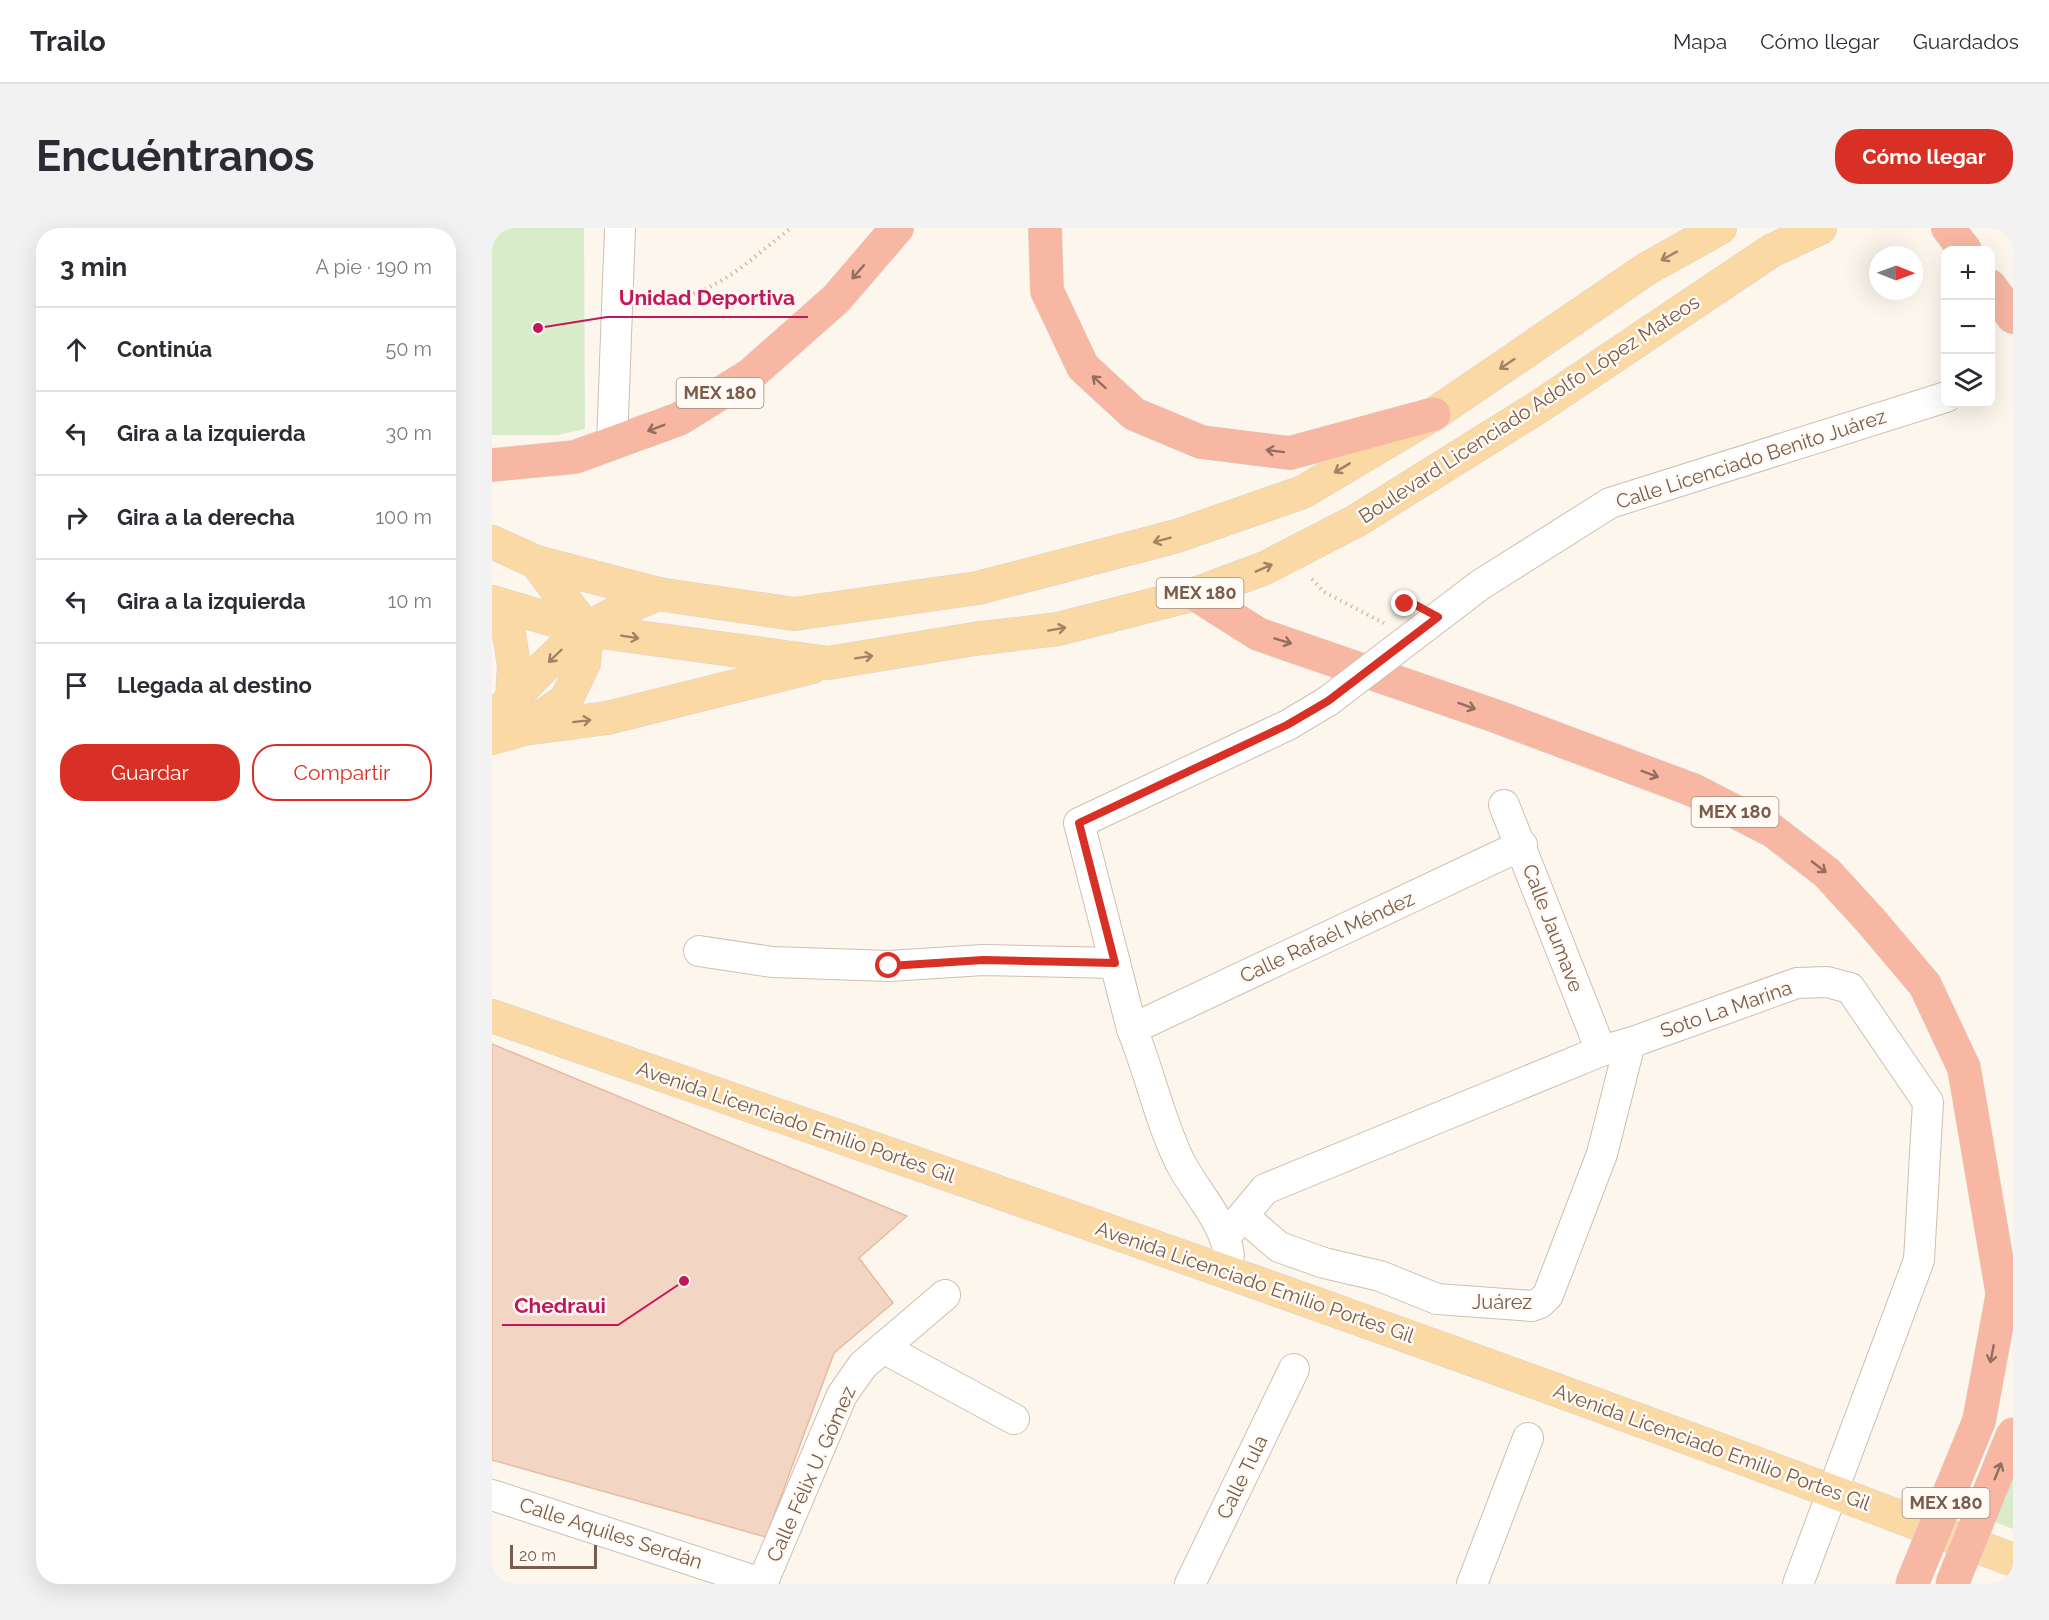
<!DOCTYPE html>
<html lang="es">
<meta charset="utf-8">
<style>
:root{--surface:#fff;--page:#f2f2f3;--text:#2b2b33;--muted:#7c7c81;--line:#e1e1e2;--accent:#d93025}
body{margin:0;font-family:Raleway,sans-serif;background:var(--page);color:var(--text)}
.controls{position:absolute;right:18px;top:18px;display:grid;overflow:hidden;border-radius:12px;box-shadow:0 6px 24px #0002}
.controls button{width:54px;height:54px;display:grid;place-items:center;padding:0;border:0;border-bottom:2px solid var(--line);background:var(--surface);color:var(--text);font:30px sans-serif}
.compass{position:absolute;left:1377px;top:18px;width:54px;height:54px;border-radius:50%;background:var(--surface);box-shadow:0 6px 24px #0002;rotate:91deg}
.scale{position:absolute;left:18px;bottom:15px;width:87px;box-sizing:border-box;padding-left:6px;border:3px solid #7a5c4d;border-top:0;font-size:16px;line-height:21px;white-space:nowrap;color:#7a5c4d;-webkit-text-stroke:4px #fffaf3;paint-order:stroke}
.stop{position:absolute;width:18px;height:18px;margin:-14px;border:4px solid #d93025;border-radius:50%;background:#fff}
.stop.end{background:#d93025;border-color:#fff;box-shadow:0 2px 6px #0008}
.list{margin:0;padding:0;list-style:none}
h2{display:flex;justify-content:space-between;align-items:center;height:78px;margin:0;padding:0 24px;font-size:26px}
h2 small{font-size:20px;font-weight:400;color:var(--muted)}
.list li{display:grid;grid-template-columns:39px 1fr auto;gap:18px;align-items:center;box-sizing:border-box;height:84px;padding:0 24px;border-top:2px solid var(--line)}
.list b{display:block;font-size:22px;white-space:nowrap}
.list em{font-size:20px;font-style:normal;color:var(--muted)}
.actions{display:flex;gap:12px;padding:18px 24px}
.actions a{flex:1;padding:14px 0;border:2px solid var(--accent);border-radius:24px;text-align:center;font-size:21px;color:var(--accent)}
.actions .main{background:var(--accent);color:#fff}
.icon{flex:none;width:33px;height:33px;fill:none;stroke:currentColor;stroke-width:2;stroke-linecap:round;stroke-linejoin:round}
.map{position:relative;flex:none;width:1521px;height:1356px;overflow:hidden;border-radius:24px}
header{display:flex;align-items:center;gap:36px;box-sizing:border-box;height:84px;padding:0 30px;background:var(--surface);border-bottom:2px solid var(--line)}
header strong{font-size:28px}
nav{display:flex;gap:33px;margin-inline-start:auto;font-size:21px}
.intro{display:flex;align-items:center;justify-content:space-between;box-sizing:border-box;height:144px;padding:0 36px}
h1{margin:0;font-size:42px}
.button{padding:15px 27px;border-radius:24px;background:var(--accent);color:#fff;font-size:21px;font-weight:700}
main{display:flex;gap:36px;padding:0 36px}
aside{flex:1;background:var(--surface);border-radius:24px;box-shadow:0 6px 24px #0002}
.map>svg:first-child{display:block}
.green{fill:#d8ecc9}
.building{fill:#f3d5c3;stroke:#e6bba3;stroke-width:1.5}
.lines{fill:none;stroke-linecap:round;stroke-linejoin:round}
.minor-casing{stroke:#d1beb0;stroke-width:32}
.major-casing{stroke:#dad1cd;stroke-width:34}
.highway-casing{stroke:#dad1cd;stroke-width:34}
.path{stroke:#d9b8a5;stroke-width:4;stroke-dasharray:1.5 4.5;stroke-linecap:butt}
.minor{stroke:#fff;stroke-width:30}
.major{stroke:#fbd9a5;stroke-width:33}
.highway{stroke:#f7b7a3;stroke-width:33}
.minor-bridge-casing{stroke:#d1beb0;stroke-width:32;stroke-linecap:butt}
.highway-bridge-casing{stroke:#dad1cd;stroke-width:34;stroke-linecap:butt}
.minor-bridge{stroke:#fff;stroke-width:30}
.highway-bridge{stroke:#f7b7a3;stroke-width:33}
.oneway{stroke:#a18267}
.oneway2{stroke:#936e5e}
.route{stroke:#d93025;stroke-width:8}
.labels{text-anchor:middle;stroke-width:5;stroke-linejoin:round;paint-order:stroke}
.shield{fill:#fffaf3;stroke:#a28b7f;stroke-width:1.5}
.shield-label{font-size:18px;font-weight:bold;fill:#7a5c4d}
.street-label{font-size:20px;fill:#7a5c4d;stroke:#fffaf3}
.leader{fill:none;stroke:#c2185b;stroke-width:2}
.callout-dot{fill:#c2185b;stroke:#fffaf3;stroke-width:2}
.callout-label{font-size:21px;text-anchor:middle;font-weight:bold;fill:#c2185b;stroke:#fffaf3;stroke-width:5;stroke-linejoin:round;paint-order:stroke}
</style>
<header>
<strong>Trailo</strong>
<nav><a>Mapa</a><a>Cómo llegar</a><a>Guardados</a></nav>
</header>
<div class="intro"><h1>Encuéntranos</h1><a class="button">Cómo llegar</a></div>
<main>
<aside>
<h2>3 min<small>A pie · 190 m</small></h2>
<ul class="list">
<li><svg class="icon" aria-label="ahead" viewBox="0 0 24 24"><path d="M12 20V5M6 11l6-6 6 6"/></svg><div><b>Continúa</b></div><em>50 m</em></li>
<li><svg class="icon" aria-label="left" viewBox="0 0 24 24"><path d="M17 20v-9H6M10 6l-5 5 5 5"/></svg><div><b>Gira a la izquierda</b></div><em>30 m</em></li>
<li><svg class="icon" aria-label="right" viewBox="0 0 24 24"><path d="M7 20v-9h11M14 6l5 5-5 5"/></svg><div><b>Gira a la derecha</b></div><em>100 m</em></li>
<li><svg class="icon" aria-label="left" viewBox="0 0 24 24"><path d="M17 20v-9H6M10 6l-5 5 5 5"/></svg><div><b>Gira a la izquierda</b></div><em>10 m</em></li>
<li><svg class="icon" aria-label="arrive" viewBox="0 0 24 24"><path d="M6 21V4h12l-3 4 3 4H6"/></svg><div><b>Llegada al destino</b></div></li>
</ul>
<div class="actions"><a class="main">Guardar</a><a>Compartir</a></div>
</aside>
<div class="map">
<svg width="1521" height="1356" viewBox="0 0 1521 1356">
<rect width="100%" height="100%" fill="#fdf6ec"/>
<g class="green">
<polygon points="0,0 92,0 93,201 66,207 0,207"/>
<polygon points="1521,1247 1521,1301 1500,1293"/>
</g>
<polygon class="building" points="0,816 415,988 367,1030 401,1075 342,1125 274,1309 0,1232"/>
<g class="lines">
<defs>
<g id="minor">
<polyline points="120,216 128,0"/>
<polyline points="988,357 1118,275 1454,169"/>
<polyline points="1012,577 1109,823"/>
<polyline points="207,723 280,734 397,738 491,732 623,735"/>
<polyline points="640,801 1030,617"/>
<polyline points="751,988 787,1019 832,1035 888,1048 945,1071 1040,1078 1048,1075 1056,1067 1110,926 1138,815"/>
<polyline points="734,1008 773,961 1109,823 1138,815 1305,755 1335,754 1358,760 1436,874 1427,1032 1306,1356"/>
<path d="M737,1027c-5,-35 -33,-62 -49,-93 -21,-43 -30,-89 -48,-133l-53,-206 209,-98 40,-24"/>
<polyline points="391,1120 522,1191"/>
<polyline points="0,1267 272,1356"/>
<polyline points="270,1356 350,1167 371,1137 453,1067"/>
<polyline points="698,1356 802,1141"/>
<polyline points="980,1356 1036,1210"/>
</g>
<g id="major">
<polyline points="0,314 44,334 166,366 302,386 486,360 685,308 811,264 942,186 1156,40 1228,0"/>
<polyline points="0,374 95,402 336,435 482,411 566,401 703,366 773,340 864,293 1048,178 1279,23 1328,0"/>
<polyline points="0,377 17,406 22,437 20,472"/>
<path d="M0,490c22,-20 42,-42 63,-62 28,-29 66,-47 103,-62"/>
<polyline points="36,498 74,472 92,435 95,402 44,334"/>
<polyline points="0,510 32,501 115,490 320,439"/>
<path d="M0,788c509,177 1018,351 1521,544"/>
</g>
<g id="highway">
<polyline points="553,0 555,63 591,139 642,186 709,214 798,225 942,186"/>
<polyline points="1456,0 1473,22"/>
<polyline points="1498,58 1521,89"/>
<polyline points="0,237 83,229 187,191 258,147 344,71 405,0"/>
<polyline points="703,366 766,406 1006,489 1201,562 1281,603 1335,645 1379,693 1433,757 1472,840 1511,1069"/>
<polyline points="1487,1193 1514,1047"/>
</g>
</defs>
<use href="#minor" class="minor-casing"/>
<use href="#major" class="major-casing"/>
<use href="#highway" class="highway-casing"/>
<g class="path">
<path d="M154,69c60,10 100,-35 145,-69"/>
<polyline points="820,351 832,364 892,395"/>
</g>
<use href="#minor" class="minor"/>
<use href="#major" class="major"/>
<use href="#highway" class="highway"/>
<defs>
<polyline id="minor-bridge" points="836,473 988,357"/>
<g id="highway-bridge">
<polyline points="1420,1356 1487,1193"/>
<polyline points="1460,1356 1521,1206"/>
</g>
</defs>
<use href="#minor-bridge" class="minor-bridge-casing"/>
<use href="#highway-bridge" class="highway-bridge-casing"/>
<use href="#minor-bridge" class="minor-bridge"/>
<use href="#highway-bridge" class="highway-bridge"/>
</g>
<defs><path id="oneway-shaft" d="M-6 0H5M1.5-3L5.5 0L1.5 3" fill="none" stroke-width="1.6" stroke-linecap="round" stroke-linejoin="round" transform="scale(1.5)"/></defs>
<g class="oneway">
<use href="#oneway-shaft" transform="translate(1177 28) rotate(151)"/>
<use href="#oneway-shaft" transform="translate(1015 136) rotate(146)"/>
<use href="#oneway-shaft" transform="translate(850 240) rotate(149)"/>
<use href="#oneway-shaft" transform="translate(670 312) rotate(165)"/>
<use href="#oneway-shaft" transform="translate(772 340) rotate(-24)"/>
<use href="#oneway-shaft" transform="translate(565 401) rotate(-10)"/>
<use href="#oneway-shaft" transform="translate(138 409) rotate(9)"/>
<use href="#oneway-shaft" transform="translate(63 428) rotate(136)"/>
<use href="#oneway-shaft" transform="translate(372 429) rotate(-9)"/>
<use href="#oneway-shaft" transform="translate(90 493) rotate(-7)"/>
</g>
<g class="oneway2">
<use href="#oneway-shaft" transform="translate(366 44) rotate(131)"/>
<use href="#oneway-shaft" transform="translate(607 154) rotate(-138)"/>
<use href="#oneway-shaft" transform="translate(164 200) rotate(159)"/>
<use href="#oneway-shaft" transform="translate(783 223) rotate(-173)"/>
<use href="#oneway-shaft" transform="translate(791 413) rotate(17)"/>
<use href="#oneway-shaft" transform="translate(975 478) rotate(20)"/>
<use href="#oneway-shaft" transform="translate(1158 546) rotate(20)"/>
<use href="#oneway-shaft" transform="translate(1327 639) rotate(38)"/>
<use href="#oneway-shaft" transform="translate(1500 1126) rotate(101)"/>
<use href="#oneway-shaft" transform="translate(1506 1243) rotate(-68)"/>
</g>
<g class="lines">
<polyline class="route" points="397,738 491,732 623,735 587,595 795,497 836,473 946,389 920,375 913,376"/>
</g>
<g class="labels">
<g class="shield">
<rect x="184.5" y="150" width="87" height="30" rx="4.5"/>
<rect x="664.5" y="350" width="87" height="30" rx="4.5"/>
<rect x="1199.5" y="569" width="87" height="30" rx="4.5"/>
<rect x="1410.5" y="1260" width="87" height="30" rx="4.5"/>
</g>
<g class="shield-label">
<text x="228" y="171">MEX 180</text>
<text x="708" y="371">MEX 180</text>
<text x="1243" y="590">MEX 180</text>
<text x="1454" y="1281">MEX 180</text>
</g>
<g class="street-label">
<text transform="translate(1037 181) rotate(-33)" y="7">Boulevard Licenciado Adolfo López Mateos</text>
<text transform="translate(1259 231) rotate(-18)" y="7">Calle Licenciado Benito Juárez</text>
<text transform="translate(1061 700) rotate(69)" y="7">Calle Jaumave</text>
<text transform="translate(835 709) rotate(-25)" y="7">Calle Rafaél Méndez</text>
<text transform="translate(1234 781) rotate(-19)" y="7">Soto La Marina</text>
<text transform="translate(304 894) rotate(19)" y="7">Avenida Licenciado Emilio Portes Gil</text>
<text transform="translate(763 1054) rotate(19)" y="7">Avenida Licenciado Emilio Portes Gil</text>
<text x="1010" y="1081">Juárez</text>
<text transform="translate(1220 1219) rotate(20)" y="7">Avenida Licenciado Emilio Portes Gil</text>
<text transform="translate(319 1246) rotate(-66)" y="7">Calle Félix U. Gómez</text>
<text transform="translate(750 1249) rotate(-64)" y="7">Calle Tula</text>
<text transform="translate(119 1305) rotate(18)" y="7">Calle Aquiles Serdán</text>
</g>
</g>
<path class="leader" d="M46 100L115 89H316M192 1053L126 1097H10"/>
<g class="callout-dot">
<circle cx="46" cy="100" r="6"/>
<circle cx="192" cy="1053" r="6"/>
</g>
<g class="callout-label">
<text x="215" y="77">Unidad Deportiva</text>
<text x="68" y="1085">Chedraui</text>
</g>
</svg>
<div class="controls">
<button>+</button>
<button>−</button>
<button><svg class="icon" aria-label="layers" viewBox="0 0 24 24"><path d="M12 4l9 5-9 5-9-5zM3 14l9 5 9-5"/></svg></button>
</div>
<svg class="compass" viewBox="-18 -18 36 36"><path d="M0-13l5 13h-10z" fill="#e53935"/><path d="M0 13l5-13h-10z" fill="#7c7c81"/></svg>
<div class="scale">20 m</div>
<div class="stop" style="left:397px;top:738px"></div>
<div class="stop end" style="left:913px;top:376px"></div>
</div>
</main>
